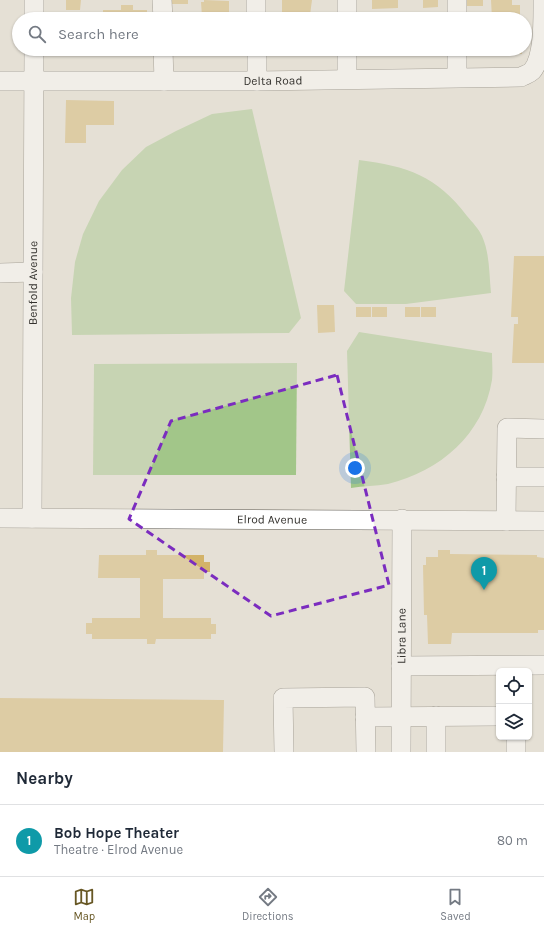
<!DOCTYPE html>
<meta charset="utf-8">
<style>
:root{--surface:#fff;--page:#f6f6f7;--text:#1f2937;--muted:#747a83;--line:#e0e1e3;--accent:#675724}
body{margin:0;font-family:Karla,sans-serif;background:var(--page);color:var(--text)}
.controls{position:absolute;right:12px;bottom:12px;display:grid;overflow:hidden;border-radius:6px;box-shadow:0 1px 3px #0004}
.controls button{width:36px;height:36px;display:grid;place-items:center;padding:0;border:0;border-bottom:1px solid var(--line);background:var(--surface);color:var(--text);font:20px sans-serif}
.you{position:absolute;left:355px;top:468px;width:14px;height:14px;margin:-10px;border:3px solid #fff;border-radius:50%;background:#1a73e8;box-shadow:0 0 0 6px #1a73e833}
.badge{display:grid;place-items:center;width:26px;height:26px;border-radius:50%;background:var(--accent);color:#fff;font-size:13px;font-weight:700}
.pin{position:absolute;translate:-50% -33px;filter:drop-shadow(0 1px 2px #0008)}
.pin::after{content:'';position:absolute;top:21px;width:14px;height:12px;background:inherit;clip-path:polygon(0 0,100% 0,50% 100%)}
.list{margin:0;padding:0;list-style:none}
h2{display:flex;justify-content:space-between;align-items:center;height:52px;margin:0;padding:0 16px;font-size:17px}
h2 small{font-size:13px;font-weight:400;color:var(--muted)}
.list li{display:grid;grid-template-columns:26px 1fr auto;gap:12px;align-items:center;box-sizing:border-box;height:72px;padding:0 16px;border-top:1px solid var(--line)}
.list b{display:block;font-size:15px;white-space:nowrap}
.list p{margin:0;font-size:13px;white-space:nowrap;color:var(--muted)}
.list em{font-size:13px;font-style:normal;color:var(--muted)}
.icon{flex:none;width:22px;height:22px;fill:none;stroke:currentColor;stroke-width:2;stroke-linecap:round;stroke-linejoin:round}
.map{position:relative;flex:none;width:544px;height:752px;overflow:hidden}
.search{position:absolute;background:var(--surface);box-shadow:0 1px 3px #0004;left:12px;right:12px;top:12px;height:44px;display:flex;align-items:center;gap:10px;box-sizing:border-box;padding:0 14px;border-radius:22px;color:var(--muted);font-size:15px}
.sheet{height:124px;background:var(--surface)}
nav{display:flex;justify-content:space-around;align-items:center;box-sizing:border-box;height:56px;border-top:1px solid var(--line);background:var(--surface);font-size:11px;color:var(--muted)}
nav a{display:grid;justify-items:center;gap:2px}
nav .on{color:var(--accent)}
.map>svg:first-child{display:block}
.green{fill:#a2c689}
.building{fill:#d3b369}
.lines{fill:none;stroke-linecap:round;stroke-linejoin:round}
.minor-casing{stroke:#5c584f;stroke-width:20}
.minor{stroke:#fff;stroke-width:19}
.marked{fill:none;stroke:#7b2cbf;stroke-width:3;stroke-dasharray:8 5;stroke-linejoin:round}
.labels{text-anchor:middle;stroke-width:3.5;stroke-linejoin:round;paint-order:stroke}
.street-label{font-size:12px;fill:#34322e;stroke:#fff}
</style>
<div class="map">
<svg width="544" height="752" viewBox="0 0 544 752">
<rect width="100%" height="100%" fill="#e5e0d6"/>
<g class="green">
<polygon points="252,109 301,318 289,333 72,335 71,298 75,262 83,234 99,201 122,170 146,147 176,131 212,114"/>
<path d="M359,160c48,6 78,16 108,56 5,6 12,13 15,20 8,18 7,38 9,57l-85,11h-50l-12,-13z"/>
<path d="M359,332l133,21c0,8 1,19 0,27 -9,55 -52,91 -104,104 -12,2 -25,2 -37,4l-4,-137z"/>
<polygon points="297,363 296,475 93,475 94,364"/>
</g>
<g class="building">
<polygon points="66,0 81,0 80,10 66,10"/>
<rect x="171" y="0" width="17" height="4"/>
<polygon points="204,0 229,1 229,17 202,17 201,2 204,2"/>
<polygon points="282,0 312,0 310,15 282,16"/>
<polygon points="372,0 398,0 398,8 372,9"/>
<polygon points="423,0 438,0 438,7 423,8"/>
<rect x="466" y="0" width="17" height="6"/>
<polygon points="491,0 512,0 512,5 520,5 520,19 492,19"/>
<polygon points="121,5 133,5 133,10 147,10 147,19 103,19 103,10 121,10"/>
<rect x="78" y="49" width="15" height="3"/>
<polygon points="116,49 147,49 147,51 116,52"/>
<rect x="171" y="49" width="16" height="4"/>
<polygon points="204,49 232,49 232,52 215,54 215,51 204,51"/>
<polygon points="281,49 309,49 309,50 299,50 299,54 284,54 281,53"/>
<polygon points="322,49 339,49 339,53 322,54"/>
<polygon points="356,49 380,49 380,52 379,56 365,56 365,54 356,54"/>
<rect x="402" y="49" width="15" height="5"/>
<polygon points="426,49 449,49 449,54 426,56"/>
<polygon points="466,49 483,49 483,53 466,54"/>
<rect x="505" y="49" width="17" height="5"/>
<polygon points="66,100 114,101 114,125 86,125 86,143 65,143"/>
<polygon points="514,256 544,256 544,363 512,363 514,324 518,324 518,317 511,317"/>
<polygon points="317,305 334,305 335,332 318,333"/>
<rect x="356" y="307" width="15" height="10"/>
<rect x="372" y="307" width="15" height="10"/>
<rect x="405" y="307" width="15" height="10"/>
<rect x="421" y="307" width="15" height="10"/>
<polygon points="146,550 157,550 157,555 204,555 204,562 210,562 210,572 204,572 204,579 163,579 163,618 211,618 211,624 216,624 216,634 211,634 211,639 156,639 155,644 147,644 147,639 92,639 92,634 86,634 86,623 92,623 92,618 140,618 140,578 98,578 99,555 146,555"/>
<polygon points="438,550 450,550 450,554 537,555 537,557 544,558 544,630 538,630 538,633 452,633 451,644 428,644 427,615 424,615 423,565 426,565 426,557 438,557"/>
<polygon points="0,698 224,700 223,752 0,752"/>
</g>
<g class="lines">
<defs>
<g id="minor">
<polyline points="162,0 163,19"/>
<polyline points="256,0 256,19"/>
<polyline points="347,0 347,19"/>
<polyline points="34,19 34,0"/>
<polyline points="457,19 457,0"/>
<polyline points="163,49 164,81"/>
<polyline points="257,49 257,81"/>
<polyline points="347,49 347,79"/>
<polyline points="457,77 457,49"/>
<path id="s1" d="M0,81h257l264,-4c3,-2 8,-3 11,-6 12,-14 11,-51 11,-71"/>
<polyline points="0,273 33,272"/>
<polyline points="506,477 544,477"/>
<path id="s2" d="M0,518l544,3"/>
<path id="s3" d="M32,518l2,-469"/>
<polyline points="506,521 507,428 544,429"/>
<polyline points="401,666 544,665"/>
<polyline points="436,716 436,752"/>
<polyline points="365,717 499,716"/>
<polyline points="516,737 516,752"/>
<polyline points="284,752 283,698 365,697 366,752"/>
<path id="s4" d="M401,752l1,-233"/>
</g>
</defs>
<use href="#minor" class="minor-casing"/>
<use href="#minor" class="minor"/>
</g>
<path d="M0 0H544V752H0ZM337,375l52,210 -118,31 -142,-97 42,-98z" fill="#e5e0d6" fill-opacity=".55" fill-rule="evenodd"/>
<path class="marked" d="M337,375l52,210 -118,31 -142,-97 42,-98z"/>
<g class="labels">
<g class="street-label">
<text dy="4" stroke="none"><textPath href="#s1" startOffset="273">Delta Road</textPath></text>
<text dy="4" stroke="none"><textPath href="#s3" startOffset="235">Benfold Avenue</textPath></text>
<text dy="4" stroke="none"><textPath href="#s2" startOffset="272">Elrod Avenue</textPath></text>
<text dy="4" stroke="none"><textPath href="#s4" startOffset="116">Libra Lane</textPath></text>
</g>
</g>
</svg>
<div class="controls">
<button><svg class="icon" aria-label="locate" viewBox="0 0 24 24"><circle cx="12" cy="12" r="6"/><path d="M12 2v4M12 18v4M2 12h4M18 12h4"/></svg></button>
<button><svg class="icon" aria-label="layers" viewBox="0 0 24 24"><path d="M12 4l9 5-9 5-9-5zM3 14l9 5 9-5"/></svg></button>
</div>
<div class="you"></div>
<div class="pin badge" style="left:484px;top:590px;background:#0f9aa8">1</div>
<div class="search"><svg class="icon" aria-label="search" viewBox="0 0 24 24"><circle cx="10" cy="10" r="6"/><path d="M15 15l6 6"/></svg>Search here</div>
</div>
<section class="sheet">
<h2>Nearby<small></small></h2>
<ul class="list">
<li><span class="badge" style="background:#0f9aa8">1</span><div><b>Bob Hope Theater</b><p>Theatre · Elrod Avenue</p></div><em>80 m</em></li>
</ul>
</section>
<nav>
<a class="on"><svg class="icon" aria-label="map" viewBox="0 0 24 24"><path d="M3 6l6-2 6 2 6-2v14l-6 2-6-2-6 2zM9 4v14M15 6v14"/></svg>Map</a>
<a><svg class="icon" aria-label="directions" viewBox="0 0 24 24"><path d="M12 3l9 9-9 9-9-9zM9 14v-3h6M13 9l2 2-2 2"/></svg>Directions</a>
<a><svg class="icon" aria-label="saved" viewBox="0 0 24 24"><path d="M7 4h10v16l-5-4-5 4z"/></svg>Saved</a>
</nav>
